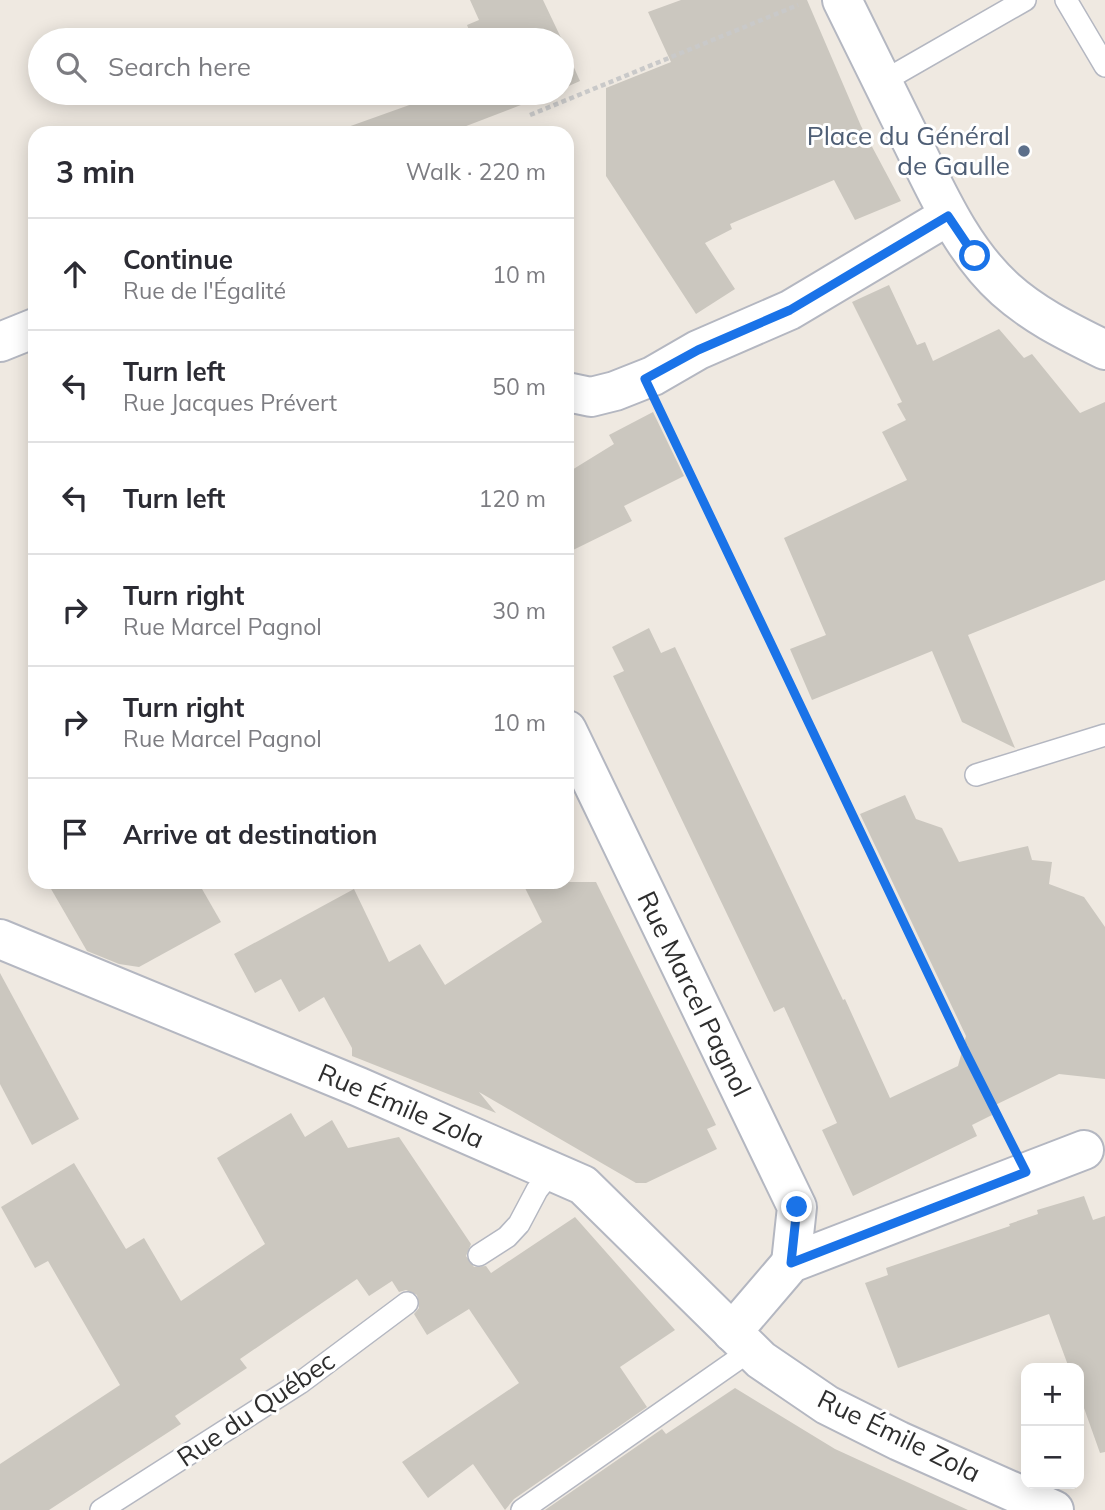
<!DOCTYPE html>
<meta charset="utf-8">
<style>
:root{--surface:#fff;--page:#f2f2f3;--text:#2b2b33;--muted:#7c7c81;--line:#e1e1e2}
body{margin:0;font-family:Mulish,sans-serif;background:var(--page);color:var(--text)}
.controls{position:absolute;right:21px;bottom:21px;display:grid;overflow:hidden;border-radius:14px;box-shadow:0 4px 18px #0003}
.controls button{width:63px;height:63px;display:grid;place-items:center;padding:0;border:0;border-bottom:2px solid var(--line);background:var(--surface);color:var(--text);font:35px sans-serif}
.stop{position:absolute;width:21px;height:21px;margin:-16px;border:5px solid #1a73e8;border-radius:50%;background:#fff}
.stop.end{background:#1a73e8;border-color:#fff;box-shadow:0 2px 7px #0008}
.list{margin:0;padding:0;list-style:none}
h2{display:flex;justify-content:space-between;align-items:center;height:91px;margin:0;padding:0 28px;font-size:30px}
h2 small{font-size:23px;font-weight:400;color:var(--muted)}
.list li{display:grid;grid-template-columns:46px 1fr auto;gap:21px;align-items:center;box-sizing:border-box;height:112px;padding:0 28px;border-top:2px solid var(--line)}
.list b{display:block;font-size:26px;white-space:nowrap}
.list p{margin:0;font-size:23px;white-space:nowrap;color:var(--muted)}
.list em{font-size:23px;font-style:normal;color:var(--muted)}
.icon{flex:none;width:38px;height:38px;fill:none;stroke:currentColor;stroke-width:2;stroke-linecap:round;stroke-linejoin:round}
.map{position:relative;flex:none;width:1105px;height:1510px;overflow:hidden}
.search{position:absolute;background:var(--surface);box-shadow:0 4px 18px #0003;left:28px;top:28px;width:546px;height:77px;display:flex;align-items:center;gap:18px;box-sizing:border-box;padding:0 24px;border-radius:38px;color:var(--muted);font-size:26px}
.panel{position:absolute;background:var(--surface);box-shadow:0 4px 18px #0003;left:28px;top:126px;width:546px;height:763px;border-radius:21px}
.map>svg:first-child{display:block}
.building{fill:#cbc7bf}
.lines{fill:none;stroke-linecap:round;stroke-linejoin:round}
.lane-casing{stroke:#b4b7c1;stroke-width:24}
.street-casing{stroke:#b4b7c1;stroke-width:42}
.secondary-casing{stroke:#b4b7c1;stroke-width:42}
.path{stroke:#c9c9c9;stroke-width:4.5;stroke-dasharray:5 3.5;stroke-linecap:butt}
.lane{stroke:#fff;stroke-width:21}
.street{stroke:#fff;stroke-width:38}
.secondary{stroke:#fff;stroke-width:38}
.route{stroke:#1a73e8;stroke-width:9}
.service-dot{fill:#5c6f8a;stroke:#fff;stroke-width:2.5}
.labels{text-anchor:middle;stroke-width:6;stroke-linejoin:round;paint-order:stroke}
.service-label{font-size:26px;fill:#4e5e75;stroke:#fff;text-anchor:end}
.street-label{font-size:26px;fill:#2e2e2e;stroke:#fff}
</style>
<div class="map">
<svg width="1105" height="1510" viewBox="0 0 1105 1510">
<rect width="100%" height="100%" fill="#efe9e1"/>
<g class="building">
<polygon points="470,0 543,0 562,40 445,40 469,30 467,25 479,20"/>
<polygon points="681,0 807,0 861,126 901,201 855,220 834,180 730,224 732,229 705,243 735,289 696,314 606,176 606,88 671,62 648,12"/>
<polygon points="562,41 580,81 562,89"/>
<polygon points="412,93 552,93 448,133 346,133 345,128 415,103"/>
<polygon points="889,285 917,345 925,342 933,361 999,329 1024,358 1032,354 1080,413 1105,402 1105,580 968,635 1015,748 962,722 932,651 812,700 790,649 826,635 784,538 907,480 882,432 906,420 897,404 902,402 852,302"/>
<polygon points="653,412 684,476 624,506 632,521 567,553 567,473 614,444 609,435"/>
<polygon points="649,628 661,653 675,647 843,1000 845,999 890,1098 958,1066 966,1036 860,814 905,795 916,819 942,828 959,862 1028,846 1032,860 1052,862 1049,884 1084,897 1105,927 1105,1079 1059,1074 989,1108 992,1115 972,1125 977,1136 853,1196 822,1130 837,1123 784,1007 774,1012 613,676 624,671 612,647"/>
<polygon points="47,882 198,882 221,922 139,967 119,964 87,951"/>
<polygon points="522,882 596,882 716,1125 707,1129 717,1149 646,1183 636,1183 479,1092 496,1113 352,1056 352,1048 324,997 299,1012 281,979 255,993 234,954 354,889 389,962 420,944 445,985 542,922"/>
<polygon points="0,973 79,1119 32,1145 0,1084"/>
<polygon points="291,1113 305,1137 332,1120 348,1148 399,1137 471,1244 466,1256 474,1267 486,1266 491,1273 575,1217 675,1330 620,1367 647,1407 514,1499 505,1510 473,1464 428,1498 402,1462 519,1383 469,1309 427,1335 414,1314 419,1308 417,1295 406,1290 399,1292 392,1281 369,1296 357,1279 240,1359 247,1368 175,1416 181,1424 49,1510 0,1510 0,1464 120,1385 48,1261 35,1268 1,1207 74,1163 126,1249 144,1238 181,1301 265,1244 217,1158"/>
<polygon points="1084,1196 1093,1220 1105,1216 1105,1452 1100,1453 1079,1394 1079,1368 1069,1368 1049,1314 898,1368 865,1283 888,1275 886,1268 1010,1226 1009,1224 1038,1214 1037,1210"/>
<polygon points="735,1388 835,1449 968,1510 545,1510 662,1429 666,1434"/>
</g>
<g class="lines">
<defs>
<g id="lane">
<polyline points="1066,0 1105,66"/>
<polyline points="882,82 1025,0"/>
<polyline points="976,775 1105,735"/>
<polyline points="479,1255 507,1237 519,1224 537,1190 553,1170"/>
<polyline points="101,1510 300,1383 407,1303"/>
<polyline points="522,1510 751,1350"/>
</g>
<g id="street">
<polyline points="0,342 35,328"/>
<polyline points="567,392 591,397 615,391 653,376 698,350 790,310 948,216"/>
<polyline points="567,730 797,1207 791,1263"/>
<polyline points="0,939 359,1087 583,1185 761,1360 827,1405 899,1441 1054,1510"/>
<polyline points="732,1332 791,1263 1084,1150"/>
</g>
<path id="secondary" d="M842,0c23,47 46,93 69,140 26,52 50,109 94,149 30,27 64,43 100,61"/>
</defs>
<use href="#lane" class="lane-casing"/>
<use href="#street" class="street-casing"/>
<use href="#secondary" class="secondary-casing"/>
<g class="path">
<polyline points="530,115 798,5"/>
<polyline points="664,419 1005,1131"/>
</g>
<use href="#lane" class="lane"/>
<use href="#street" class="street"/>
<use href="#secondary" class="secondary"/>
</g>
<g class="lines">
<polyline class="route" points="797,1207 791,1263 1026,1172 963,1047 645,379 698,350 790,310 948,216 975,256"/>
</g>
<circle class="service-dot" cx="1024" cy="151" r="7"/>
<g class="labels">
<g class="service-label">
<text x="1010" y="145">Place du Général<tspan x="1010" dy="30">de Gaulle</tspan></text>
</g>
<g class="street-label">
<text transform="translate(694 994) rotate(64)" y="9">Rue Marcel Pagnol</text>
<text transform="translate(401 1106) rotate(23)" y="9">Rue Émile Zola</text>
<text transform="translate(256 1409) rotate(-34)" y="9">Rue du Québec</text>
<text transform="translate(899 1436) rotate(26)" y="9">Rue Émile Zola</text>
</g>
</g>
</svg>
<div class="controls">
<button>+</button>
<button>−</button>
</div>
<div class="stop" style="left:975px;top:256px"></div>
<div class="stop end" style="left:797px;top:1207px"></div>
<div class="search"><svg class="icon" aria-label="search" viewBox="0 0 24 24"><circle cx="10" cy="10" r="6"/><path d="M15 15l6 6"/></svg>Search here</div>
<section class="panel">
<h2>3 min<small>Walk · 220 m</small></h2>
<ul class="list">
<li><svg class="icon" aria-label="ahead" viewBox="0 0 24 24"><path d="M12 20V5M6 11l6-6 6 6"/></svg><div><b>Continue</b><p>Rue de l'Égalité</p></div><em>10 m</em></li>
<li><svg class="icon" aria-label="left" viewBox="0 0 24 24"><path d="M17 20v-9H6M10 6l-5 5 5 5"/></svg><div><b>Turn left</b><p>Rue Jacques Prévert</p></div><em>50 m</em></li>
<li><svg class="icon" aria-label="left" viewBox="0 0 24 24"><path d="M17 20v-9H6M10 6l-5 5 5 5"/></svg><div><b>Turn left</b></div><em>120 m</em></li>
<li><svg class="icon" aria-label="right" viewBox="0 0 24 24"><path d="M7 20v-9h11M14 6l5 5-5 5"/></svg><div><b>Turn right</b><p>Rue Marcel Pagnol</p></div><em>30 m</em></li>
<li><svg class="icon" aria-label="right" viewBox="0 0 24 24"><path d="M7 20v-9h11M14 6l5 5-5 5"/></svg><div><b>Turn right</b><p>Rue Marcel Pagnol</p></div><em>10 m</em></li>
<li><svg class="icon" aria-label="arrive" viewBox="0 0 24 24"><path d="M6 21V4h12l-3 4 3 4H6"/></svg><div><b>Arrive at destination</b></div></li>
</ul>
</section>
</div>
